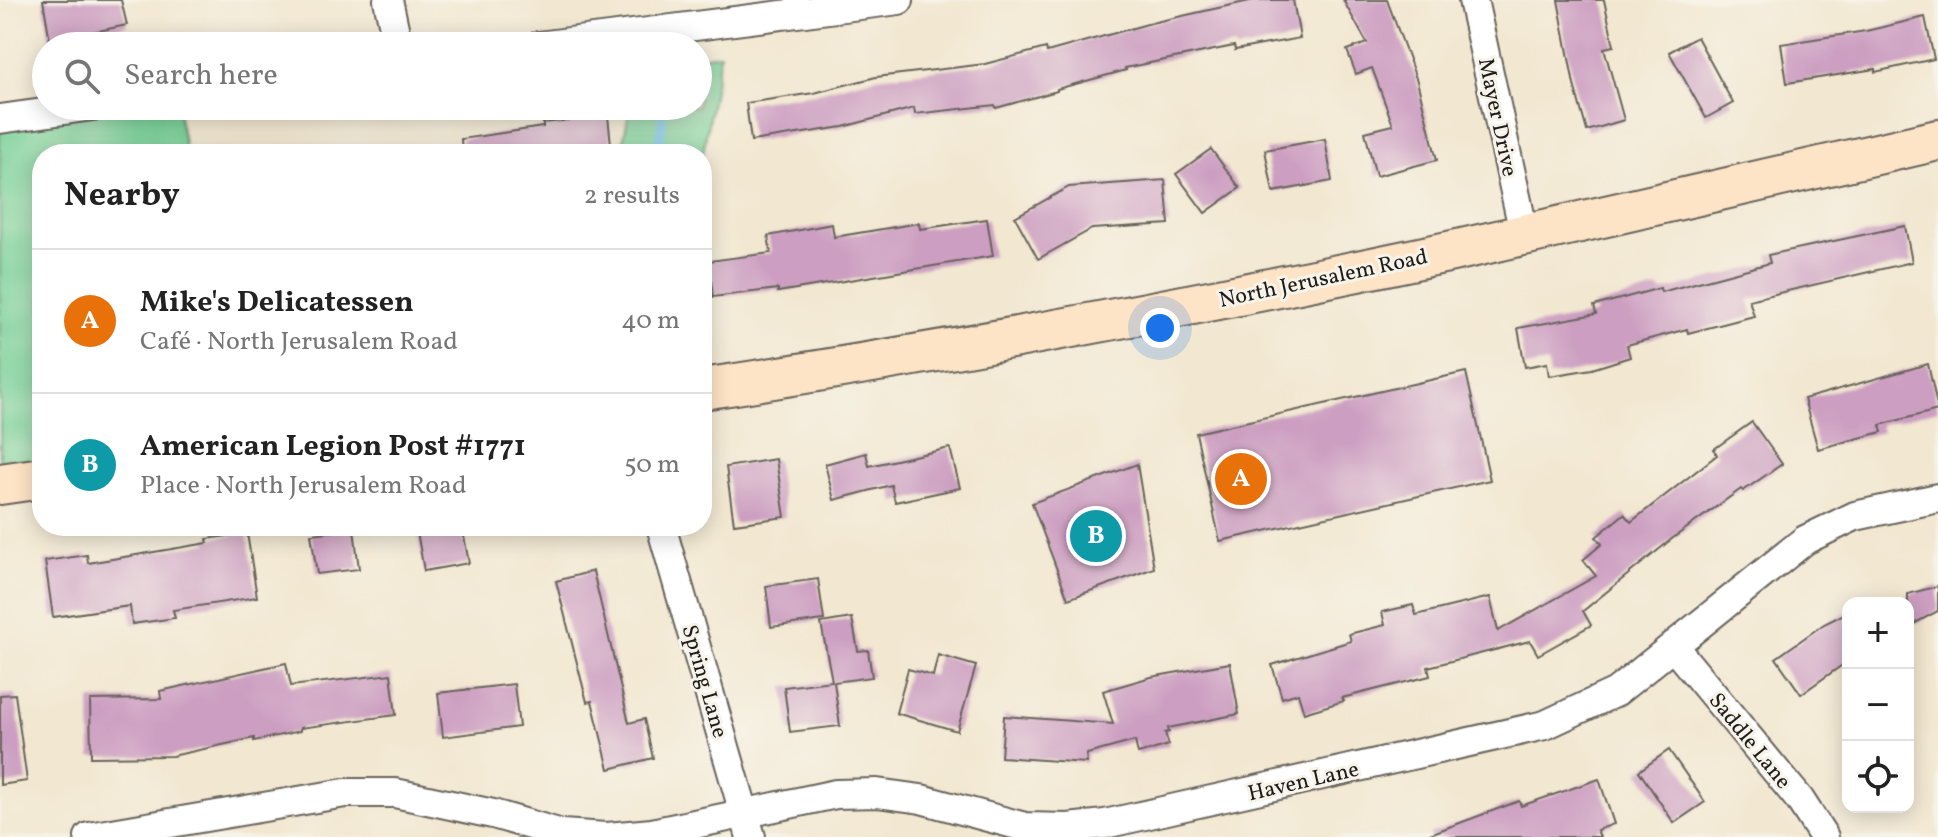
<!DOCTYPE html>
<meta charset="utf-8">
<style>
:root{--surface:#fff;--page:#f6f6f6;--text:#222;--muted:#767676;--line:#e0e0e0;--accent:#7c3aed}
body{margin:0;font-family:Vollkorn,serif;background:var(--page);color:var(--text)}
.controls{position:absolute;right:24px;bottom:24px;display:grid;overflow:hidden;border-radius:16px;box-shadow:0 4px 20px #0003}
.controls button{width:72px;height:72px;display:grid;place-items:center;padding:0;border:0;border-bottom:2px solid var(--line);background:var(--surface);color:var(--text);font:40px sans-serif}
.you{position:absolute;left:1160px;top:328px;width:28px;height:28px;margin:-20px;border:6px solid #fff;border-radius:50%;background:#1a73e8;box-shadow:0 0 0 12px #1a73e833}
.badge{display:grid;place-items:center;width:52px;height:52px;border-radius:50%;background:var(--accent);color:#fff;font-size:26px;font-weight:700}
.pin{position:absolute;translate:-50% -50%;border:4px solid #fff;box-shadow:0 2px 8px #0006}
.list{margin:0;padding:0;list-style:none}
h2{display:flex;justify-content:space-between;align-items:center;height:104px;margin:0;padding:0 32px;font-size:34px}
h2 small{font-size:26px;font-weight:400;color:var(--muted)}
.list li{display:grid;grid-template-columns:52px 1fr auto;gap:24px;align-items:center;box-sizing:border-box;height:144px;padding:0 32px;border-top:2px solid var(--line)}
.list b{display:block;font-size:30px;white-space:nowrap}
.list p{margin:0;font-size:26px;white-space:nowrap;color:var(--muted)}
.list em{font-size:26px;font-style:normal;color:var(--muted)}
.icon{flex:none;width:44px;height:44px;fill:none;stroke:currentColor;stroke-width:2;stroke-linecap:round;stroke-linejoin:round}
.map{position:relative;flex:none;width:1938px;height:837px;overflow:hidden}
.search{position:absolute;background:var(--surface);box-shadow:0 4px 20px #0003;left:32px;top:32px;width:680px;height:88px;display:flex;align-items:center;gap:20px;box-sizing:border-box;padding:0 28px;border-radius:44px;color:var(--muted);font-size:30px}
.panel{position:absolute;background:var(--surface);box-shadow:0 4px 20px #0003;left:32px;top:144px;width:680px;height:392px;border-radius:32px}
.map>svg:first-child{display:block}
.green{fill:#77d097;stroke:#4a765a;stroke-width:2}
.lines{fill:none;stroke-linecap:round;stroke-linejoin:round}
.stream{stroke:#6bc1e8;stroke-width:9}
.building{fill:#cc9ec1}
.minor-casing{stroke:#67635b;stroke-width:32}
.secondary-casing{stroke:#67635b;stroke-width:44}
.minor{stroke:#fff;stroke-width:28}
.secondary{stroke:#fee4c6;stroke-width:40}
.labels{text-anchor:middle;stroke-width:6;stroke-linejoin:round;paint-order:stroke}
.street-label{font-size:22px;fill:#1c1c1c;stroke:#f7f3e8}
</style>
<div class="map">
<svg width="1938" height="837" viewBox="0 0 1938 837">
<rect width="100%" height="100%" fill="#f7f3e8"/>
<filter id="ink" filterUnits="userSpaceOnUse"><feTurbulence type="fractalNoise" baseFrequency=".0125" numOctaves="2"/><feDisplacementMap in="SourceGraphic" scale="16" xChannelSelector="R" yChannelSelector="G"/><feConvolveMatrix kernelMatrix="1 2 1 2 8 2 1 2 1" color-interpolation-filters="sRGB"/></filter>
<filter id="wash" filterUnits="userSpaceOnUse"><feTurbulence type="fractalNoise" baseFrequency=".006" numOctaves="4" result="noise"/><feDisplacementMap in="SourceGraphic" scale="32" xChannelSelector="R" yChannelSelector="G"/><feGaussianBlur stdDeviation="1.8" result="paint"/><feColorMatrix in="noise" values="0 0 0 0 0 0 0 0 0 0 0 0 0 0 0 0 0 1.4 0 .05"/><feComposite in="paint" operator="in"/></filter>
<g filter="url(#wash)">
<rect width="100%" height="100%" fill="#f2e7d0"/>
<g class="green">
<polygon points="720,54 702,159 702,154 621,154 630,106 698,106 698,57"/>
<polygon points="104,106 177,106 186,154 42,154 42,474 0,481 0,120"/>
</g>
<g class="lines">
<polyline class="stream" points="658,154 664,106"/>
</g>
<g id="blocks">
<g class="building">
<polygon points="43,0 121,0 127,25 50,41"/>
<polygon points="1254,0 1293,0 1300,38 1235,50 1234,46 1125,68 1126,70 1057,89 1057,91 996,108 995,105 915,114 914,108 843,127 751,141 746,103 814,93 876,77 985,64 1046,48 1047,52 1151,23"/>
<polygon points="1343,0 1387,0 1417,81 1437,160 1376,176 1365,132 1393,125 1372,68 1356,74 1347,50 1367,43"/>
<polygon points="1558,0 1604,0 1614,46 1604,48 1624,120 1587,131 1574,85"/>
<polygon points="1925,17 1934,59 1875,72 1875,69 1787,83 1781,44 1866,31"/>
<polygon points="1697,37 1733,103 1706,118 1669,52"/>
<polygon points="608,116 612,154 462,154 461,139 543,127 543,123"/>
<polygon points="1325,139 1332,181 1273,192 1265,150"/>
<polygon points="1211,149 1240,188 1205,213 1176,174"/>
<polygon points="1165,180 1169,224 1092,229 1038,259 1015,217 1069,187"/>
<polygon points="987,219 993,256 778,292 778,289 713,297 709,261 771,253 768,236 832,224 834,237 919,223 920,229"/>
<polygon points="1905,226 1912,262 1749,300 1754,316 1688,333 1687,329 1627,345 1630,357 1592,369 1549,376 1547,363 1525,367 1518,328 1596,314 1594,306 1660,288 1661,292 1770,263 1768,255"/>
<polygon points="1928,364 1938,410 1880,425 1882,432 1818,449 1804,399"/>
<polygon points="1466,372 1490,480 1220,541 1196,433"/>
<polygon points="1752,422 1782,464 1743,491 1741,489 1673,538 1583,611 1591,625 1538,655 1530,641 1428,667 1430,676 1342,698 1344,701 1304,713 1298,693 1282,698 1272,665 1351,641 1349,634 1385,625 1382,612 1413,605 1416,615 1490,597 1498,631 1596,576 1583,560 1602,544 1596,537 1624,514 1631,522 1717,455 1714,449"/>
<polygon points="950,448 960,488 895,502 891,485 834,500 825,464 866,453 869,466"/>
<polygon points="776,459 785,517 734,524 726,467"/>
<polygon points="1137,464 1154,568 1068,599 1032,503"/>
<polygon points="416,526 462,526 469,563 424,571"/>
<polygon points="354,529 359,569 317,574 311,534"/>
<polygon points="247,533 257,597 173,610 175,618 132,624 130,606 53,617 45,561 87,555 88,563 208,543 207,539"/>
<polygon points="593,571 629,723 644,719 653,758 609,769 592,701 587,702 556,581"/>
<polygon points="818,579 824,620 771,627 766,586"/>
<polygon points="1938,586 1938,611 1908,627 1908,594"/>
<polygon points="1848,612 1848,661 1801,694 1776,658 1824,624"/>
<polygon points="852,618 858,651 868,650 872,677 834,682 840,726 790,732 784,687 832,681 821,623"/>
<polygon points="938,655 976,666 957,731 896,713 908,669 933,676"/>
<polygon points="286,663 291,686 391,674 396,715 300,728 300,731 254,741 254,738 172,756 91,757 90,700 161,699 160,691"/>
<polygon points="1230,663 1239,714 1168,728 1169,732 1165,733 1169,745 1138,754 1135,741 1087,754 1086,763 1001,757 1004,716 1113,724 1103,691 1151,677"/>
<polygon points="514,684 519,727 443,737 438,693"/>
<polygon points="15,694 27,781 0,785 0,695"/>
<polygon points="1669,750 1705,802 1674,823 1639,771"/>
<polygon points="1599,779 1614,824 1597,830 1600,837 1430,837 1430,834 1519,801 1521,806"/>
</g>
</g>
</g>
<g filter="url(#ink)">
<use href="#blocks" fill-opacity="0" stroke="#67635b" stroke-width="2"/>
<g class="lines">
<defs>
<g id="minor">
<polyline points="388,0 398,46"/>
<polyline points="1473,0 1524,233"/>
<polyline points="538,46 899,0"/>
<polyline points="0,119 93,106"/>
<polyline points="661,526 751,837"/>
<polyline points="1673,646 1800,800 1824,837"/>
<polyline points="89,837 345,793 395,793 493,814 562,834 606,837"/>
<polyline points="607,837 652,833 836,794 877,793 921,799 1025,827 1068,828 1105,824 1545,725 1616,692 1805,540 1855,516 1938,498"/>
</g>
<g id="secondary">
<path d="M702,389c255,-38 508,-86 760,-140 159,-35 317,-74 476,-109"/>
<polyline points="0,484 42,478"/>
</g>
</defs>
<use href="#minor" class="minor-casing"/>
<use href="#secondary" class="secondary-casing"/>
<use href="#minor" class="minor"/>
<use href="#secondary" class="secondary"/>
</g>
</g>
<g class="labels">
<g class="street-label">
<text transform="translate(1499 117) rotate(78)" y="8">Mayer Drive</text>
<text transform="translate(1323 277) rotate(-12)" y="8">North Jerusalem Road</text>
<text transform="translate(706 681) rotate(74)" y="8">Spring Lane</text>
<text transform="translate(1751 740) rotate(51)" y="8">Saddle Lane</text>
<text transform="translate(1303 780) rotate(-13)" y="8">Haven Lane</text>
</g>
</g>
</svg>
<div class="controls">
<button>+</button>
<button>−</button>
<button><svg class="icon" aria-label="locate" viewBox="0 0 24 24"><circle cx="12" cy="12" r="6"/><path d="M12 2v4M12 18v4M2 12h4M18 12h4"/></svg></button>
</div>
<div class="you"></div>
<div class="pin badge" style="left:1241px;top:479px;background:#e8710a">A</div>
<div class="pin badge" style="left:1096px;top:536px;background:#0f9aa8">B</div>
<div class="search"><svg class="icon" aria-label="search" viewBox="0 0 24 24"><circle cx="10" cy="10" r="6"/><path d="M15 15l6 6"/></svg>Search here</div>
<section class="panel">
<h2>Nearby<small>2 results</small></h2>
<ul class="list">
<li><span class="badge" style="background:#e8710a">A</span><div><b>Mike's Delicatessen</b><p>Café · North Jerusalem Road</p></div><em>40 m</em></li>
<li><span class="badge" style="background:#0f9aa8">B</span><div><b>American Legion Post #1771</b><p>Place · North Jerusalem Road</p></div><em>50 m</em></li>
</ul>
</section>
</div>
